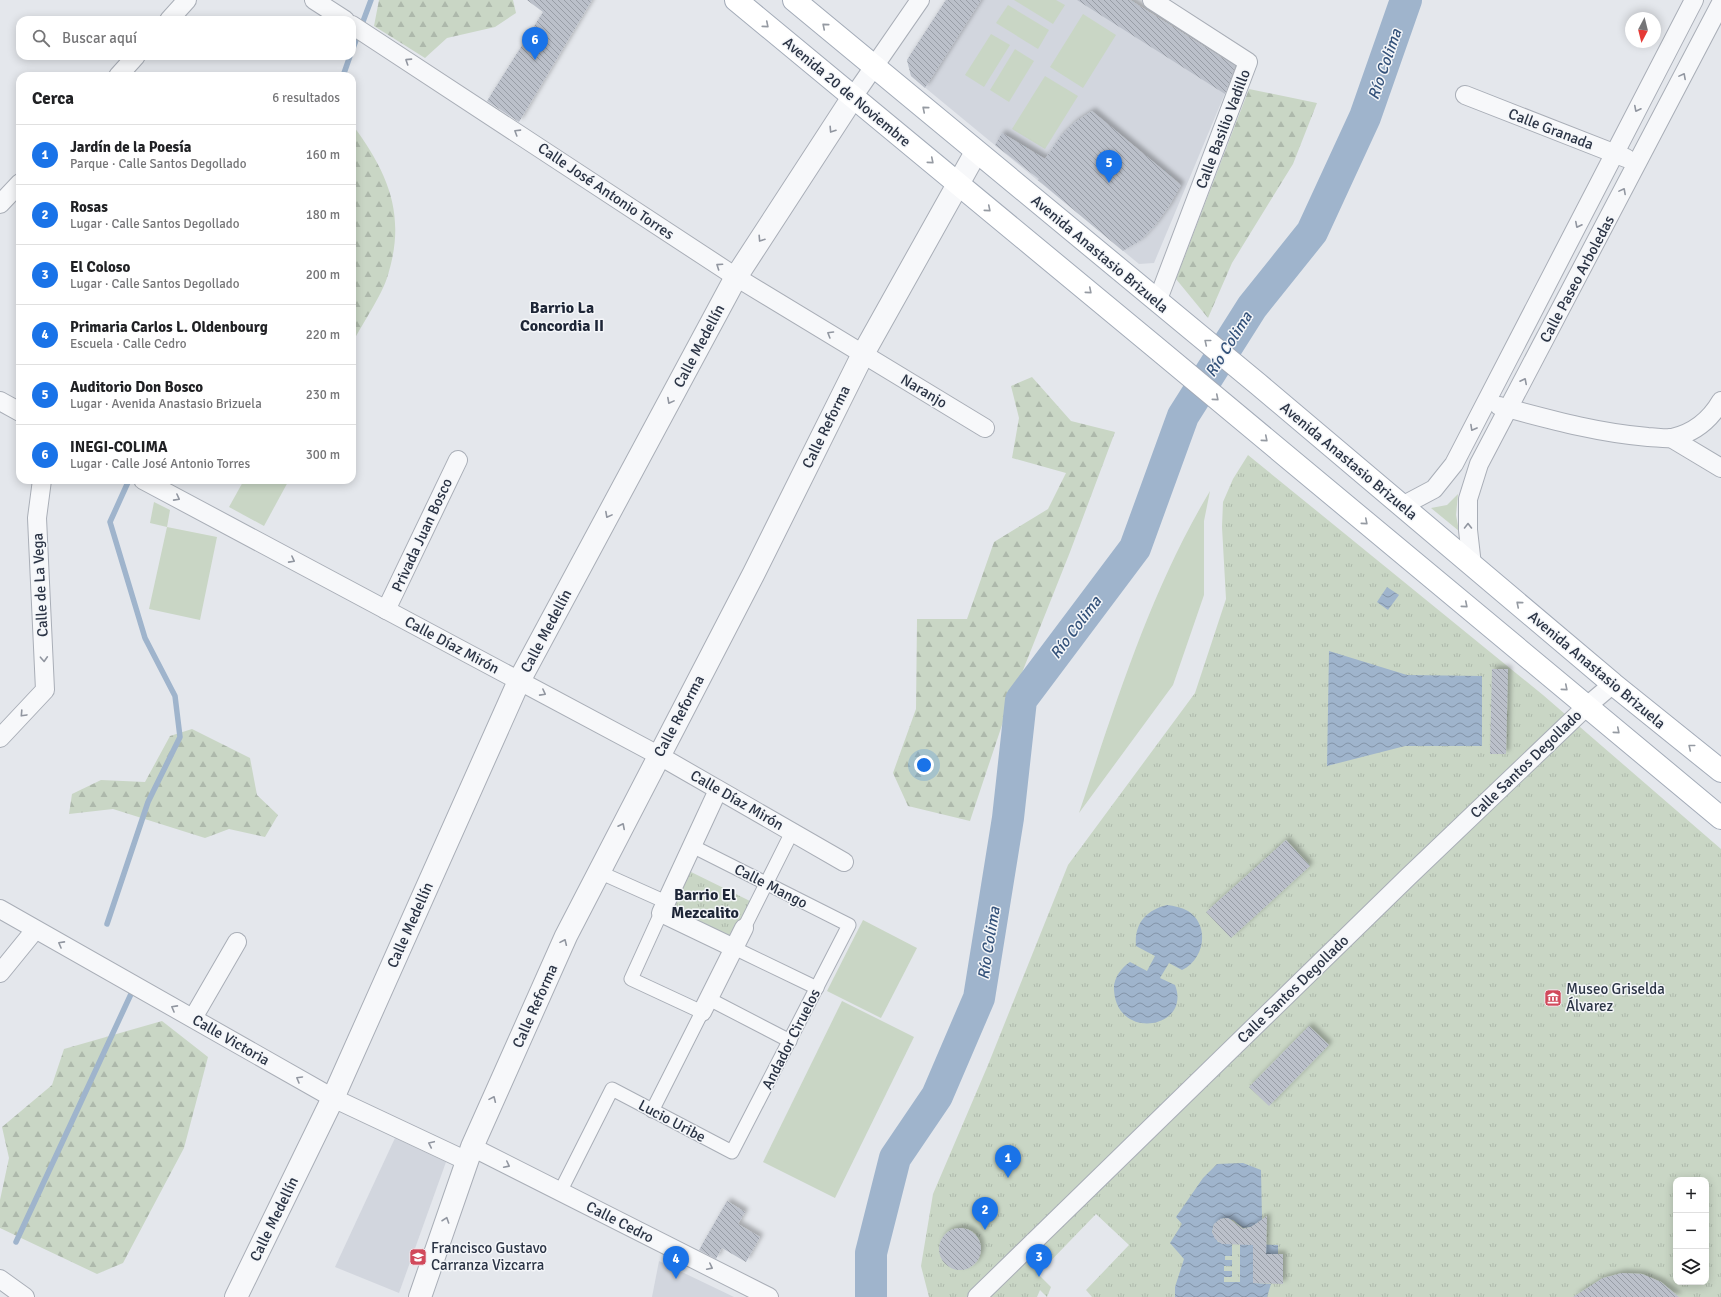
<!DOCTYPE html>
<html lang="es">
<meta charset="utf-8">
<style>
:root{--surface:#fff;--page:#f6f6f6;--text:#202124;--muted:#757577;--line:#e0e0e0;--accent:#1a73e8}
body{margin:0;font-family:Signika,sans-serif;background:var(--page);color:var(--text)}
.controls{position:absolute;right:12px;bottom:12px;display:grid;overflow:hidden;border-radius:8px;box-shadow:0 2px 10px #0003}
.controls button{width:36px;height:36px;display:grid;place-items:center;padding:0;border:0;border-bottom:1px solid var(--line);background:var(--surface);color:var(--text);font:20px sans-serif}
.compass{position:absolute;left:1625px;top:12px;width:36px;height:36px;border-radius:50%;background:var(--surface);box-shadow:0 2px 10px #0003;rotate:187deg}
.you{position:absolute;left:924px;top:765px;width:14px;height:14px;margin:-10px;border:3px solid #fff;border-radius:50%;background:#1a73e8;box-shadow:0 0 0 6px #1a73e833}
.badge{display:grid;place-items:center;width:26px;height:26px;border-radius:50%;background:var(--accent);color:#fff;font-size:13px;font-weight:700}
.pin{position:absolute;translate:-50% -33px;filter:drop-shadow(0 1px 2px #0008)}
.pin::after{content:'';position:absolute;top:21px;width:14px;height:12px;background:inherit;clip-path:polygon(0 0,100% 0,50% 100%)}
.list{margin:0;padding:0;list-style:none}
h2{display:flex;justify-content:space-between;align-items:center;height:52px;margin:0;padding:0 16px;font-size:17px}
h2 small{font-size:13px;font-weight:400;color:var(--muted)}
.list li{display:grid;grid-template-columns:26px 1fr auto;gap:12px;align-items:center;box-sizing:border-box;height:60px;padding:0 16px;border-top:1px solid var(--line)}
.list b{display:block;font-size:15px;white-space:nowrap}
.list p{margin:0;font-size:13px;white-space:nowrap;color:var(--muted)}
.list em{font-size:13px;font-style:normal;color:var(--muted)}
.icon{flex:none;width:22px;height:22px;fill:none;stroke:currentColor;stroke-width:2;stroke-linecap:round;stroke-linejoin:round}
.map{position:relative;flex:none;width:1721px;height:1297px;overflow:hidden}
.search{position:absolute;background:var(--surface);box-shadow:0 2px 10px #0003;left:16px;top:16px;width:340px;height:44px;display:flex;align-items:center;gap:10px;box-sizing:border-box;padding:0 14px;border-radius:12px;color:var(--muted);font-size:15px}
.panel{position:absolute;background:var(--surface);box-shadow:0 2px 10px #0003;left:16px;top:72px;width:340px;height:412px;border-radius:12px}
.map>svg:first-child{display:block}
.built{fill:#d2d6de}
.forest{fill:url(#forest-firs)}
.park{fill:url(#park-tufts);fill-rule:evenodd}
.garden{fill:#c9d6c5}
.water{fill:url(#water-waves)}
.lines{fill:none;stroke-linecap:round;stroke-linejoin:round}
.stream{stroke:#9fb4cc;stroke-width:5.5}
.river{stroke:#9fb4cc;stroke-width:32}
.building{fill:url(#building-back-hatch);filter:url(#shadow)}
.pedestrian-casing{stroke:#a9aeb7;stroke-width:15}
.minor-casing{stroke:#a9aeb7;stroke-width:20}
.tertiary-casing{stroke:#a9aeb7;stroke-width:24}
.primary-casing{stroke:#a3abb8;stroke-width:24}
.pedestrian{stroke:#f7f8fa;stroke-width:13}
.minor{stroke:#f7f8fa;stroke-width:18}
.tertiary{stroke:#f7f8fa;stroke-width:22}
.primary{stroke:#fff;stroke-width:22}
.oneway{stroke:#959aa2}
.oneway2{stroke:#9196a0}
.labels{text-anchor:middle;stroke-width:3;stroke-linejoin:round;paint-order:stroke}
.street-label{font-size:15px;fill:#2b3445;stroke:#f4f6f9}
.poi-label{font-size:15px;fill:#2b3445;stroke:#f4f6f9;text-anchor:start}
.water-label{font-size:16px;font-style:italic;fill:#34527a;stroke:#f4f6f9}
.neighbourhood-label{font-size:16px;font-weight:bold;fill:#1d2536;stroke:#f4f6f9}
</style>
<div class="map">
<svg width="1721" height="1297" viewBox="0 0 1721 1297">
<defs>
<pattern id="forest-firs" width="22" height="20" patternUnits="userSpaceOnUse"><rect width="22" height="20" fill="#c9d6c5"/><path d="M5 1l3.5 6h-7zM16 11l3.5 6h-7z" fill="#adb8ab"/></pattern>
<pattern id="park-tufts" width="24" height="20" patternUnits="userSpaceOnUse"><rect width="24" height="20" fill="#c9d6c5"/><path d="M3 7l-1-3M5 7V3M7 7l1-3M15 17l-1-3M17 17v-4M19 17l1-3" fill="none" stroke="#adb8ab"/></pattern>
<pattern id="water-waves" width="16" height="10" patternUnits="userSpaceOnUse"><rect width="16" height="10" fill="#9fb4cc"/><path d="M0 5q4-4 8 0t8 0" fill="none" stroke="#8293a7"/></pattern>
<pattern id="building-back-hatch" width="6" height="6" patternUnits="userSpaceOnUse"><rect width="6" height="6" fill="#bbc0ca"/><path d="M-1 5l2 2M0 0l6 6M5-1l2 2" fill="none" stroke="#989da6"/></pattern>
<filter id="shadow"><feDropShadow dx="3.5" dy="-3.5" stdDeviation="2" flood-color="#0004"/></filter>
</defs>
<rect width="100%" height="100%" fill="#e4e7ec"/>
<g class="built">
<polygon points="946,0 1130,0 1236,67 1154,263 1139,264 911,76 907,60"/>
<polygon points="395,1138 446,1162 399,1293 335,1267"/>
<polygon points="659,1261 734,1297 652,1297"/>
</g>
<g class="forest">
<polygon points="379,0 513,0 516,13 495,27 447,38 425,58 374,26"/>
<polygon points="1249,89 1317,103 1293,164 1232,263 1208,318 1176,279"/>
<path d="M352,124c37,50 55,92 35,154 -6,18 -24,45 -33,62l-2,1z"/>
<polygon points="1032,377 1071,421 1115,432 1070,552 1006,713 970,821 908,806 893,773 916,709 917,619 967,619 994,542 1048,509 1066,473 1012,458 1019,418 1011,386"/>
<polygon points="192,729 250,758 257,795 278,815 265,837 229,829 205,838 113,809 69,814 72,794 101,780 145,782 170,736"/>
<polygon points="162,1021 208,1057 184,1148 123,1263 97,1274 0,1228 0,1200 9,1158 2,1127 52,1085 64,1049"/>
</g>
<g class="park">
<path d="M1248,455l295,240 178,154v448h-629l-6,-7 43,-45 -33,-31 -58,60 13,13 -4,10 -7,-7 -3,7h-108l-8,-31 12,-72 55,-129 80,-200 127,-172 31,-94 -4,-72 1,-25 10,-23zM1676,1180h30v102h-30z"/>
<polygon points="687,870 752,902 733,942 668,910"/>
</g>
<g class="garden">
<polygon points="1014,0 1056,0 1065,5 1053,24"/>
<polygon points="1008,5 1049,30 1038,49 996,23"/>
<polygon points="1083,14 1116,35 1083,88 1050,67"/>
<polygon points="991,34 1010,45 984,87 965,75"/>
<polygon points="1015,49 1034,61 1009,102 990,90"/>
<polygon points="1045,76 1078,96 1045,149 1012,129"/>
<polygon points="244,480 289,480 264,526 229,507"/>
<path d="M1210,491l-6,30v74l-31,90 -94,128c37,-110 71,-222 131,-322z"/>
<polygon points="1458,494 1456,515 1459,531 1431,508 1447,505"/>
<polygon points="154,502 170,510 167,527 217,537 200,620 149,609 167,527 150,523"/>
<polygon points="863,920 917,948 881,1018 827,991"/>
<polygon points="842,1001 914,1037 835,1198 763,1162"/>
</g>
<g class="water">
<polygon points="1387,587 1399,595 1388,610 1377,602"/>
<polygon points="1329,651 1407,675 1482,676 1482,746 1405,746 1327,766"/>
<path d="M1167,905c7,1 14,2 21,6 22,14 17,48 -6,59l-13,-7 -9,15 15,7c17,43 -58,57 -61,5 -1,-11 7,-22 16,-28l17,9 8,-15 -19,-10c-2,-22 10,-36 31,-41z"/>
<polygon points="1243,1163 1261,1170 1262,1221 1251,1227 1243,1228 1233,1220 1224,1218 1214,1224 1212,1232 1218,1242 1232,1244 1232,1256 1225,1256 1225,1260 1232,1260 1232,1266 1224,1266 1224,1271 1232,1271 1232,1277 1224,1277 1224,1282 1240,1282 1240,1244 1278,1245 1278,1254 1253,1254 1253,1283 1271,1284 1267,1297 1175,1297 1175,1287 1184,1259 1170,1243 1182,1224 1176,1217 1203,1178 1217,1164"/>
</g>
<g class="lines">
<g class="stream">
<polyline points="352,51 371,0"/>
<polyline points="343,76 350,56"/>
<polyline points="107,924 148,802 180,737 175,696 145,638 110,522 129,480"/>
<polyline points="16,1242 131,994"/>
</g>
<polyline class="river" points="871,1297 871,1253 895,1158 937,1096 979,998 1008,818 1021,700 1135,548 1183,416 1252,307 1312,232 1365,117 1406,0"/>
</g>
<g class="building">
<polygon points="527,0 592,0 519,122 487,101 543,12"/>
<polygon points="946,0 981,0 925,88 911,76 907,60"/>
<polygon points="1077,0 1130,0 1235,66 1225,94"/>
<polygon points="1092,111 1181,185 1169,206 1155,225 1141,240 1123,251 1038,180 1039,179 995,145 1002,133 1045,159 1060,137 1074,123"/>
<polygon points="1492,669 1508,669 1506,754 1490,754"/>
<polygon points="1286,840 1310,866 1231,938 1206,912"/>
<polygon points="1309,1026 1329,1045 1269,1106 1249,1087"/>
<polygon points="727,1201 745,1212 738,1224 760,1237 746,1262 722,1248 716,1259 699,1250"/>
<polygon points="1267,1216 1266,1254 1283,1254 1283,1284 1253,1283 1253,1245 1222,1244 1215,1239 1212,1232 1214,1224 1220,1219 1228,1218 1243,1229 1251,1227"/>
<circle cx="960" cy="1249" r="21"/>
<polygon points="1622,1273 1642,1274 1661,1282 1679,1297 1573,1297 1603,1278"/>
</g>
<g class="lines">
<defs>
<g id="pedestrian">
<polyline points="599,872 666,902"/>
<polyline points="744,928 792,832"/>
<polyline points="734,948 817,988"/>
<polyline points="709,999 790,1041"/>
<polyline points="652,1111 702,1012 631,979 661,913"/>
<polyline points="560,1192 612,1089 732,1152 849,925 692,846"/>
</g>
<g id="minor">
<polyline points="314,0 345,20"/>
<polyline points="1152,0 1248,62 1157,302"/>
<polyline points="169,20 187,0"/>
<polyline points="352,25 736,277 985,428"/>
<polyline points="118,76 136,56"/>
<polyline points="1465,95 1626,158"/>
<polyline points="853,97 920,0"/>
<polyline points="0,204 20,183"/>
<polyline points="0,401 20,412"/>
<path d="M1499,406c49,13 98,27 149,31 7,0 17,2 24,1 22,-5 38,-18 49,-37"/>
<polyline points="1671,438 1721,468"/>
<polyline points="143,480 658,755 844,862"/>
<polyline points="1402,506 1434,489 1454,464 1694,0"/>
<polyline points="1472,565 1468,530 1468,499 1479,464 1721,3"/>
<polyline points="386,610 458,460"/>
<polyline points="0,738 45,690 37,518 42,480"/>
<polyline points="718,790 661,913 734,948"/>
<polyline points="0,909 333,1098 467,1161"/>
<polyline points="0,973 35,930"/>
<polyline points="702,1012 744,928"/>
<polyline points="193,1018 237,942"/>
<polyline points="472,1147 769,1297"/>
<polyline points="0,1279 25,1297"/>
<polyline points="977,1297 1408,877 1587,706 1613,684"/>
</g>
<g id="tertiary">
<polyline points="236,1297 333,1098 519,681 736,277 853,97"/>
<polyline points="420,1297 472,1147 566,936 754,573 863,354 976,152"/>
</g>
<g id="primary">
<polyline points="736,0 1154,346 1721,818"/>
<polyline points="794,0 1258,384 1613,684 1721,771"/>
</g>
</defs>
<use href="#pedestrian" class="pedestrian-casing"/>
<use href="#minor" class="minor-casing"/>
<use href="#tertiary" class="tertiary-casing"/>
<use href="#primary" class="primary-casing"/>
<use href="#pedestrian" class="pedestrian"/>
<use href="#minor" class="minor"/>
<use href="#tertiary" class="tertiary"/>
<use href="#primary" class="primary"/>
</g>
<defs><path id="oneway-chevron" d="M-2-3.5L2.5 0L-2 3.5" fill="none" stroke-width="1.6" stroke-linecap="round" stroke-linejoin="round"/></defs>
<g class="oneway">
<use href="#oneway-chevron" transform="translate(766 25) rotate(40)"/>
<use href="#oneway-chevron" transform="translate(825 26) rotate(-140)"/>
<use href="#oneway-chevron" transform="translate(925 109) rotate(-140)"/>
<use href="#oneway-chevron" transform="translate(931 161) rotate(40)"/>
<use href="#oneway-chevron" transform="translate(988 209) rotate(40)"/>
<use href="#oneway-chevron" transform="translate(1089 291) rotate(40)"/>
<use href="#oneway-chevron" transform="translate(1207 342) rotate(-141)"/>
<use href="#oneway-chevron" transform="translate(1216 398) rotate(40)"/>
<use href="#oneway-chevron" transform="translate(1265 439) rotate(40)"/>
<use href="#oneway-chevron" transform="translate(1365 522) rotate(40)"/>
<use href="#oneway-chevron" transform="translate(1519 604) rotate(-140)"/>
<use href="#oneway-chevron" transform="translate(1465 605) rotate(40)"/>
<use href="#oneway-chevron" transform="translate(1565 688) rotate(40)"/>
<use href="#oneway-chevron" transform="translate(1617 731) rotate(40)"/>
<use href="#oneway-chevron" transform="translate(1691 747) rotate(-141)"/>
</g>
<g class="oneway2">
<use href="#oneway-chevron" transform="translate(408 61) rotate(-147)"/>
<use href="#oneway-chevron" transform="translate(1683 76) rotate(-62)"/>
<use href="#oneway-chevron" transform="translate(1637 109) rotate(117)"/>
<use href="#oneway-chevron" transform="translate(832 130) rotate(123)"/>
<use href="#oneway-chevron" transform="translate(517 132) rotate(-148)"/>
<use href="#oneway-chevron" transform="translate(1623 191) rotate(-62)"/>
<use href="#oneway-chevron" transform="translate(1578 225) rotate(117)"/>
<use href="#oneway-chevron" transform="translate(761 239) rotate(123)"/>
<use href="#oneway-chevron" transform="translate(719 266) rotate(-146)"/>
<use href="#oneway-chevron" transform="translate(830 334) rotate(-149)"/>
<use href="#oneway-chevron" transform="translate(1524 381) rotate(-63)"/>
<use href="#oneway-chevron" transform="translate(670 401) rotate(118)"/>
<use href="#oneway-chevron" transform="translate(1473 428) rotate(119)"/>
<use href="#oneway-chevron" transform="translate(177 498) rotate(28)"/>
<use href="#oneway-chevron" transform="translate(608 515) rotate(118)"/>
<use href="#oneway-chevron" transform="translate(1468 526) rotate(-90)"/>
<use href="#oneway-chevron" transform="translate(292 560) rotate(28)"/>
<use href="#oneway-chevron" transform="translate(44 659) rotate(87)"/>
<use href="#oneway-chevron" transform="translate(543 693) rotate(28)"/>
<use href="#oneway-chevron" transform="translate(23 714) rotate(133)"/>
<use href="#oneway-chevron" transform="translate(622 826) rotate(-63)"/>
<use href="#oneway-chevron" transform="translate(564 942) rotate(-66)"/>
<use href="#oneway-chevron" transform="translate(61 944) rotate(-151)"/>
<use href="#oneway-chevron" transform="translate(174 1008) rotate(-151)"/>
<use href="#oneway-chevron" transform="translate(299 1079) rotate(-150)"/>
<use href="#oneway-chevron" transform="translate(493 1099) rotate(-66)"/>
<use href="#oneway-chevron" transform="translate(431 1144) rotate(-155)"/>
<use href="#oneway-chevron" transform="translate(507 1165) rotate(27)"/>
<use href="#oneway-chevron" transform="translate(446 1220) rotate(-71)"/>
<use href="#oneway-chevron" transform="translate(710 1267) rotate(27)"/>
</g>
<defs>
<symbol id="museum-square" viewBox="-11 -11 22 22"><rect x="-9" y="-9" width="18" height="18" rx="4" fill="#d1495b" stroke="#f4f6f9"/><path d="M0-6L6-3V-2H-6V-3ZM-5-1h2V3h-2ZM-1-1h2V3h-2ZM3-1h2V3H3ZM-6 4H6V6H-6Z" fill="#fff"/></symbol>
<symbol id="school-square" viewBox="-11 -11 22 22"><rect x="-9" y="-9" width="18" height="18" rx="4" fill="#d1495b" stroke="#f4f6f9"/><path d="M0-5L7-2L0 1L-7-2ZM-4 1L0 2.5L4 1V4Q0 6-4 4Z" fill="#fff"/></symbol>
</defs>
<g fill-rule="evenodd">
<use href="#museum-square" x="1543" y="988" width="20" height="20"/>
<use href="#school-square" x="408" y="1247" width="20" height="20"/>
</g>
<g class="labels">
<g class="street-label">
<text transform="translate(847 92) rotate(40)" y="5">Avenida 20 de Noviembre</text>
<text transform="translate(1223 129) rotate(-69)" y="5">Calle Basilio Vadillo</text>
<text transform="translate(1551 129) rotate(21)" y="5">Calle Granada</text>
<text transform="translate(606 191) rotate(34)" y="5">Calle José Antonio Torres</text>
<text transform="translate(1100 254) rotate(40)" y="5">Avenida Anastasio Brizuela</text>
<text transform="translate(1577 279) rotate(-62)" y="5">Calle Paseo Arboledas</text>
<text transform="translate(699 346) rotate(-62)" y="5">Calle Medellín</text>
<text transform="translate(924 391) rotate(31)" y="5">Naranjo</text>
<text transform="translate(826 427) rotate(-64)" y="5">Calle Reforma</text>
<text transform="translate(1349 461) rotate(40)" y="5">Avenida Anastasio Brizuela</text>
<text transform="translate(422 535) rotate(-65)" y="5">Privada Juan Bosco</text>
<text transform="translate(40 585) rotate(-93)" y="5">Calle de La Vega</text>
<text transform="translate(546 631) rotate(-62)" y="5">Calle Medellín</text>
<text transform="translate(452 645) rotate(28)" y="5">Calle Díaz Mirón</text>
<text transform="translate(1597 670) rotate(40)" y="5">Avenida Anastasio Brizuela</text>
<text transform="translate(679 716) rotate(-62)" y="5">Calle Reforma</text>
<text transform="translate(1526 764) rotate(-44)" y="5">Calle Santos Degollado</text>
<text transform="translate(737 800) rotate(30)" y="5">Calle Díaz Mirón</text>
<text transform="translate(771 886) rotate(27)" y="5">Calle Mango</text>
<text transform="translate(410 925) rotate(-66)" y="5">Calle Medellín</text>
<text transform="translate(1293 989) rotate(-44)" y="5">Calle Santos Degollado</text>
<text transform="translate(535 1006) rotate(-66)" y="5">Calle Reforma</text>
<text transform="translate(791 1039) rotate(-63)" y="5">Andador Ciruelos</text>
<text transform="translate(231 1040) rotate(30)" y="5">Calle Victoria</text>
<text transform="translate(672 1121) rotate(28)" y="5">Lucio Uribe</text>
<text transform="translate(274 1219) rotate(-64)" y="5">Calle Medellín</text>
<text transform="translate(620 1222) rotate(27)" y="5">Calle Cedro</text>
</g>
<g class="poi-label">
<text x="1566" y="994">Museo Griselda<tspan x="1566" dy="17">Álvarez</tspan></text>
<text x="431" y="1253">Francisco Gustavo<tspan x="431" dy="17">Carranza Vizcarra</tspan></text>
</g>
<g class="water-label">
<text transform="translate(1384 64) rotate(-71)" y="6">Río Colima</text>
<text transform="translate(1228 344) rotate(-58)" y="6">Río Colima</text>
<text transform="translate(1075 627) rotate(-53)" y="6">Río Colima</text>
<text transform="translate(988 943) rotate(-81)" y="6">Río Colima</text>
</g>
<g class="neighbourhood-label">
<text x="562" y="313">Barrio La<tspan x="562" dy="18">Concordia II</tspan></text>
<text x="705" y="900">Barrio El<tspan x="705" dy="18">Mezcalito</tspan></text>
</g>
</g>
</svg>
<div class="controls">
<button>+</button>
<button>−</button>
<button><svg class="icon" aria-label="layers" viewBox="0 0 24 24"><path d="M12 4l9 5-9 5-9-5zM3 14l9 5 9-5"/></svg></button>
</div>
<svg class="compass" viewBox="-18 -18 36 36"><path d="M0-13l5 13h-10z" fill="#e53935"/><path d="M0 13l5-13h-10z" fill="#757577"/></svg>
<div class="you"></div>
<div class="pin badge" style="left:1008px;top:1178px">1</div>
<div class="pin badge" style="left:985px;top:1230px">2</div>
<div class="pin badge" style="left:1039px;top:1277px">3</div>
<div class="pin badge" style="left:676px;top:1279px">4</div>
<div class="pin badge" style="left:1109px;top:183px">5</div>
<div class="pin badge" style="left:535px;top:60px">6</div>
<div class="search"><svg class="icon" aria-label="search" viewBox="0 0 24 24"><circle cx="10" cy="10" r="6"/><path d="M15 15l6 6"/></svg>Buscar aquí</div>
<section class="panel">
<h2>Cerca<small>6 resultados</small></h2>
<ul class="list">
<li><span class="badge">1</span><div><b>Jardín de la Poesía</b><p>Parque · Calle Santos Degollado</p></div><em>160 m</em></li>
<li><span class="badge">2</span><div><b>Rosas</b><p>Lugar · Calle Santos Degollado</p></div><em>180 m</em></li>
<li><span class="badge">3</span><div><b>El Coloso</b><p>Lugar · Calle Santos Degollado</p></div><em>200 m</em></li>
<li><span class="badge">4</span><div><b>Primaria Carlos L. Oldenbourg</b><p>Escuela · Calle Cedro</p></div><em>220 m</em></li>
<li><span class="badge">5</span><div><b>Auditorio Don Bosco</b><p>Lugar · Avenida Anastasio Brizuela</p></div><em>230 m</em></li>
<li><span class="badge">6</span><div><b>INEGI-COLIMA</b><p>Lugar · Calle José Antonio Torres</p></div><em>300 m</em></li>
</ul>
</section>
</div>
